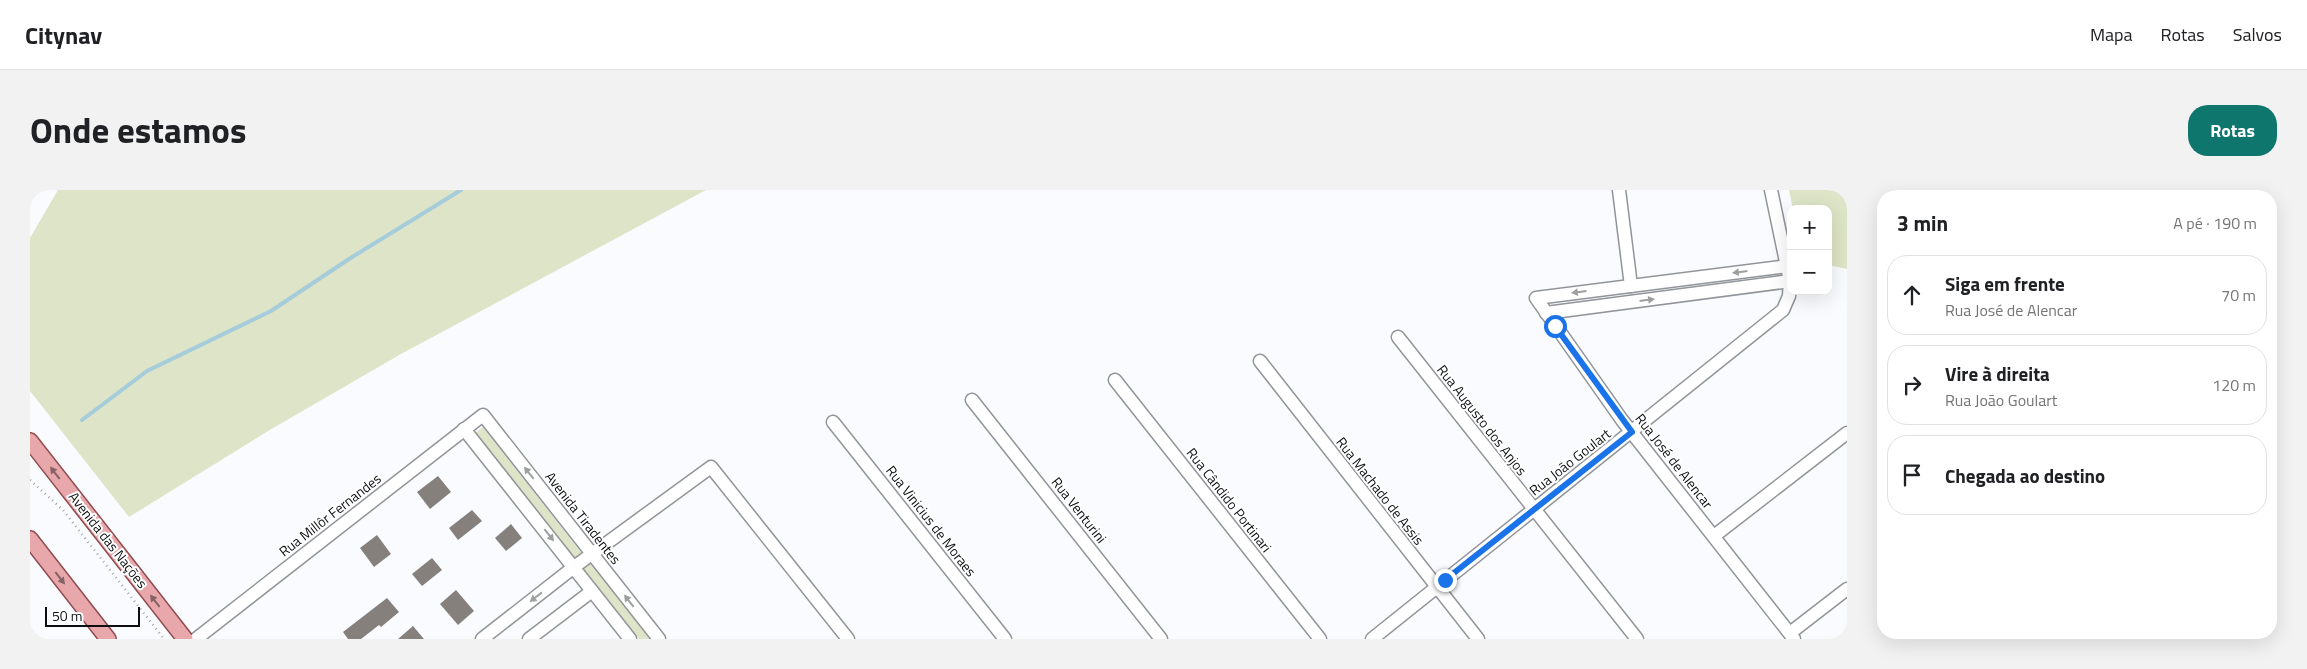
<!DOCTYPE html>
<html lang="pt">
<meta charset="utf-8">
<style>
:root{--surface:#fff;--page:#f2f2f2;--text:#202124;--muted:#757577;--line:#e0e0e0;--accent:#0f766e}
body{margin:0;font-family:"Titillium Web",sans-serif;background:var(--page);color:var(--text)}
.controls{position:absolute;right:15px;top:15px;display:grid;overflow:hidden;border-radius:10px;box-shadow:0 5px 20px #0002}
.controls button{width:45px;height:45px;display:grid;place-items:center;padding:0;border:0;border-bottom:1px solid var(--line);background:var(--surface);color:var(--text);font:25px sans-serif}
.scale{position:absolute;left:15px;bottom:12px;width:95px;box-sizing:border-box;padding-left:5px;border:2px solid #0d0e10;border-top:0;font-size:14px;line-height:18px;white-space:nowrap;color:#0d0e10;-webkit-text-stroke:4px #fff;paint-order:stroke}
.stop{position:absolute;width:15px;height:15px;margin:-11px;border:4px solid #1a73e8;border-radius:50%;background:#fff}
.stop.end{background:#1a73e8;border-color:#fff;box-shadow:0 1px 5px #0008}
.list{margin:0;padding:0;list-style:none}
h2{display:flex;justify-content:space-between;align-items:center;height:65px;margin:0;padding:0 20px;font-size:21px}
h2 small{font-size:16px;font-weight:400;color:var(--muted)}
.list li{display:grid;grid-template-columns:32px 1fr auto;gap:15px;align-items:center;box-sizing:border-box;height:80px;margin:0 10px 10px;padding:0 10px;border:1px solid var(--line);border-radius:20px}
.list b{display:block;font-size:19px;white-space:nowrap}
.list p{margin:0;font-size:16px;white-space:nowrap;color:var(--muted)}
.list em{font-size:16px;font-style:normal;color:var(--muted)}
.icon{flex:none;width:28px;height:28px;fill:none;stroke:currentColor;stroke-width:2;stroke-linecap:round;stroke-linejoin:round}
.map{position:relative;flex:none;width:1817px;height:449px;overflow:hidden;border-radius:20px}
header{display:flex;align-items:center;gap:30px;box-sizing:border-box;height:70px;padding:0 25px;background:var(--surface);border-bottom:1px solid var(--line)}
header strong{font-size:24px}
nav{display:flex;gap:28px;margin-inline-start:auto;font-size:18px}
.intro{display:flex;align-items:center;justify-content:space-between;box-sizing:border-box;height:120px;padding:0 30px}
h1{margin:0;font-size:35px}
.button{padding:12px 22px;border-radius:20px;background:var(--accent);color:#fff;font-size:18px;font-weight:700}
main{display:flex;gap:30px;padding:0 30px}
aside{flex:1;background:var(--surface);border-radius:20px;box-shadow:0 5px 20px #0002}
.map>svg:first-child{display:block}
.green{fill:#dee4c7}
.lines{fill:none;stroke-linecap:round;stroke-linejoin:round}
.stream{stroke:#a5ccda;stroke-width:4}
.building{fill:#86807c}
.minor-casing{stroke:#919499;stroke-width:15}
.major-casing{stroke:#914c4f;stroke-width:18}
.path{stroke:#a2a4a7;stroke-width:2.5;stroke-dasharray:1 4;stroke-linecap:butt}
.minor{stroke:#fff;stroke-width:12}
.major{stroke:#e8a7aa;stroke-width:15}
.oneway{fill:#9e9f9f}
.oneway2{fill:#856265}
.route{stroke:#1a73e8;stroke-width:6}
.labels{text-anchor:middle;stroke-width:4;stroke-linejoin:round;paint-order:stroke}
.street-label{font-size:14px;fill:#0d0e10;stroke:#fff}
</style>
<header>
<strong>Citynav</strong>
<nav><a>Mapa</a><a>Rotas</a><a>Salvos</a></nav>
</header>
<div class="intro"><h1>Onde estamos</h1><a class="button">Rotas</a></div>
<main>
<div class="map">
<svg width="1817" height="449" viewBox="0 0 1817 449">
<rect width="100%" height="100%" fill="#f9fbff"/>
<g class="green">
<polygon points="28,0 676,0 371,164 238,241 99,327 0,201 0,48"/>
<polygon points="1759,0 1817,0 1817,79 1798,75 1798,19 1763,19"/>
<polygon points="453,237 553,365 546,370 445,243"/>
<polygon points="561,372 623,449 609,449 553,378"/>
</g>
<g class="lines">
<polyline class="stream" points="52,230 117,181 241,121 319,69 431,0"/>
</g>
<g class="building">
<polygon points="408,286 421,302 400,319 387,302"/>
<polygon points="442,320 452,331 428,350 419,338"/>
<polygon points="481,334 492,348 476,361 465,348"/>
<polygon points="347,345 361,364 344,377 330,358"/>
<polygon points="402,368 412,380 392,396 382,384"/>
<polygon points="426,400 444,421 428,435 410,414"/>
<polygon points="357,408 369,422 351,437 349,435 331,449 318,449 313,442"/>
<polygon points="383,436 394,449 368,449"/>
</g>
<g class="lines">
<defs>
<g id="minor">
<polyline points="1589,0 1601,96"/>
<polyline points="1758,76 1506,108 1592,230 1764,449"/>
<polyline points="1516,123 1760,91"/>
<polyline points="1368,147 1607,449"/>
<polyline points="1230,171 1448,449"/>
<polyline points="1085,190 1290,449"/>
<polyline points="942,210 1131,449"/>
<polyline points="803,232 975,449"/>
<polyline points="434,239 600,449"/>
<polyline points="1684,346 1817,243"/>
<polyline points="1760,443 1817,399"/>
<polyline points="166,449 453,225 629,449"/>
<polyline points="452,449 544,377 681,277 818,449"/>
<polyline points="499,449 562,401"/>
<polyline points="1342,449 1753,120 1759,106 1760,91 1741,0"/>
</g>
<g id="major">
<polyline points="0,251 155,449"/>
<polyline points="0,349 78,449"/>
</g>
</defs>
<use href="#minor" class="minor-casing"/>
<use href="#major" class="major-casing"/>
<polyline class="path" points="0,290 33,320 134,449"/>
<use href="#minor" class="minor"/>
<use href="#major" class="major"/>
</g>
<defs><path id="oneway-solid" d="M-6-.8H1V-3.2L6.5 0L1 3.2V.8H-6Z" transform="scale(1.25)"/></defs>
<g class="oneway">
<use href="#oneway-solid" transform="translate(1710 82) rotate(173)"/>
<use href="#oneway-solid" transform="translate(1549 102) rotate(173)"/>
<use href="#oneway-solid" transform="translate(1617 110) rotate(-7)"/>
<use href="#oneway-solid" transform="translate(499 283) rotate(-128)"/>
<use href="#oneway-solid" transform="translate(519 345) rotate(52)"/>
<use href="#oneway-solid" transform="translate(506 407) rotate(142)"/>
<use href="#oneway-solid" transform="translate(599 411) rotate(-128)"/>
</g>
<g class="oneway2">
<use href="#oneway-solid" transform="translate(25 283) rotate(-128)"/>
<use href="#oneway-solid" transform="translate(30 388) rotate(52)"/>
<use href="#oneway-solid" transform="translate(125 411) rotate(-128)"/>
</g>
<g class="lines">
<polyline class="route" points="1415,390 1602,242 1525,136"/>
</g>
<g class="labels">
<g class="street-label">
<text transform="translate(1452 230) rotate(52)" y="5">Rua Augusto dos Anjos</text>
<text transform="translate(1644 271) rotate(52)" y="5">Rua José de Alencar</text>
<text transform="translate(1540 272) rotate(-38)" y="5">Rua João Goulart</text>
<text transform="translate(1350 301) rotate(52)" y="5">Rua Machado de Assis</text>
<text transform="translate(1199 310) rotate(52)" y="5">Rua Cândido Portinari</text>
<text transform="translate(1049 320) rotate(52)" y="5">Rua Venturini</text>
<text transform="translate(300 325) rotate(-38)" y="5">Rua Millôr Fernandes</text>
<text transform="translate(553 328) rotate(52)" y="5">Avenida Tiradentes</text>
<text transform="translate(901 331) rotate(52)" y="5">Rua Vinicius de Moraes</text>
<text transform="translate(78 350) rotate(52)" y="5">Avenida das Nações</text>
</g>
</g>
</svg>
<div class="controls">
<button>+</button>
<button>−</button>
</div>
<div class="scale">50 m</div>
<div class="stop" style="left:1525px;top:136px"></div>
<div class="stop end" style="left:1415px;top:390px"></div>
</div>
<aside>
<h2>3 min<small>A pé · 190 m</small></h2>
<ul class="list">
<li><svg class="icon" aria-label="ahead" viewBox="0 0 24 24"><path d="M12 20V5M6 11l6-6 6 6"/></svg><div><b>Siga em frente</b><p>Rua José de Alencar</p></div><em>70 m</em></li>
<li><svg class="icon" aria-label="right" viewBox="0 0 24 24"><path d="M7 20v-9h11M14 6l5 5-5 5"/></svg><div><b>Vire à direita</b><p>Rua João Goulart</p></div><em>120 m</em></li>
<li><svg class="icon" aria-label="arrive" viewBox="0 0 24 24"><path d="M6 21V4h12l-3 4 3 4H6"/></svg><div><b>Chegada ao destino</b></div></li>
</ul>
</aside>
</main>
